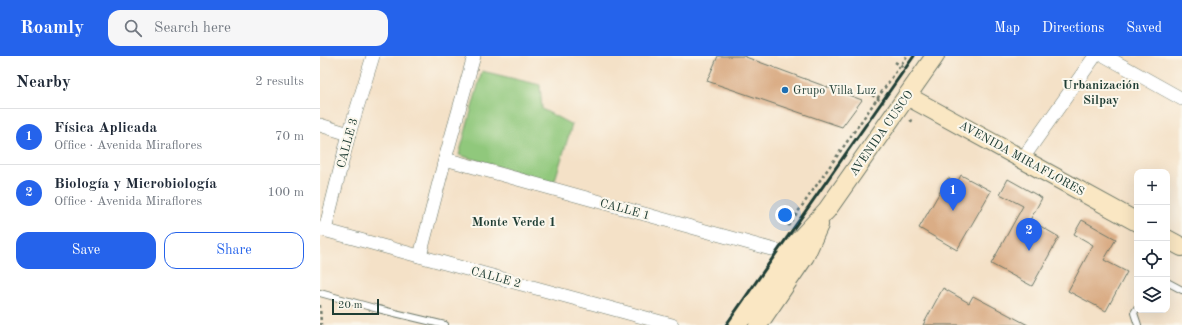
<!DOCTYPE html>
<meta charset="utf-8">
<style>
:root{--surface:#fff;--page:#f6f6f7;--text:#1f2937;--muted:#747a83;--line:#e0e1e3;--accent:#2563eb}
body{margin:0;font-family:"Old Standard TT",serif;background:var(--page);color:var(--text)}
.controls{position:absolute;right:12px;bottom:12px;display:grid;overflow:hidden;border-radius:8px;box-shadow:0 4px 16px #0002}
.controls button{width:36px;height:36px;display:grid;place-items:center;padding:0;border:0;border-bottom:1px solid var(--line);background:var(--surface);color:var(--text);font:20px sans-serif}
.scale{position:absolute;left:12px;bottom:10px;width:47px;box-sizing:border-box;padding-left:4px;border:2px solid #1f3d34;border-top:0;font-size:11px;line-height:14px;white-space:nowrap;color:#1f3d34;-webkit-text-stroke:3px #fbf7ec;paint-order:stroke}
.you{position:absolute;left:465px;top:159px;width:14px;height:14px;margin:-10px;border:3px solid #fff;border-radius:50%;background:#1a73e8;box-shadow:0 0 0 6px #1a73e833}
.badge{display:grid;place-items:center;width:26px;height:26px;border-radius:50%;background:var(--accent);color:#fff;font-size:13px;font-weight:700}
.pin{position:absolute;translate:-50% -33px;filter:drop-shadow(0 1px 2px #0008)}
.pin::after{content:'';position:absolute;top:21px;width:14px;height:12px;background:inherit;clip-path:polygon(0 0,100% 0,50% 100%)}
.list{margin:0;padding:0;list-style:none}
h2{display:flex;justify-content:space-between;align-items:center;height:52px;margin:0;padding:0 16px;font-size:17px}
h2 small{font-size:13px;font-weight:400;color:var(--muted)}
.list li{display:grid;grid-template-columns:26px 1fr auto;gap:12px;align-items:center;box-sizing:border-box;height:56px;padding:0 16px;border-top:1px solid var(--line)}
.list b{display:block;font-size:15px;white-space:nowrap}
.list p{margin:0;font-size:13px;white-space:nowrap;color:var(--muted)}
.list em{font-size:13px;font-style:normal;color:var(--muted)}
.actions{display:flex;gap:8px;padding:12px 16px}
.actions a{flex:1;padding:9px 0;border:1px solid var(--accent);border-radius:12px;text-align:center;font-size:14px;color:var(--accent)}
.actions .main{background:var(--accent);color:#fff}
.icon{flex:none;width:22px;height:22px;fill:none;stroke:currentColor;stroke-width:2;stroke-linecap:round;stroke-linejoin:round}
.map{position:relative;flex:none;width:862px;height:269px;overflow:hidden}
header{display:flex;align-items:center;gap:24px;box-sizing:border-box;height:56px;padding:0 20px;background:var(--accent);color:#fff}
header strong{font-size:19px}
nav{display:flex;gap:22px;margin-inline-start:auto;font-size:14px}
.search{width:280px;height:36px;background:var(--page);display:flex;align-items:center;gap:10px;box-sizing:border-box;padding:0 14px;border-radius:12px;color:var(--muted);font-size:15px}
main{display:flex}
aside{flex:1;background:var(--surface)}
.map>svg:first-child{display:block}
.green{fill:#90c87b;stroke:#588258}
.building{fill:#daad86}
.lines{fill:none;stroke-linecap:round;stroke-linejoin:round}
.lane-casing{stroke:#6a7667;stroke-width:8}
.street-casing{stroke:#6a7667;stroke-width:14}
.secondary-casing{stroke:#6a7667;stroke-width:20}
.path{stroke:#6a7667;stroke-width:2.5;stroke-dasharray:3 3;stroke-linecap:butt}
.lane{stroke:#fff;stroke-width:6}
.street{stroke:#fff;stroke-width:13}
.secondary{stroke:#fae7c3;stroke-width:18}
.rail{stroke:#1f3d34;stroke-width:3}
.poi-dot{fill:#1f6fb2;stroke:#fbf7ec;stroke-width:1.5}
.labels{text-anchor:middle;stroke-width:4;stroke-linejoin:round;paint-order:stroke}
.poi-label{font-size:12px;fill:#1f3d34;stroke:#fbf7ec;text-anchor:start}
.street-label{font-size:12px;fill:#1f3d34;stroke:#fbf7ec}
.neighbourhood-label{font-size:13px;font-weight:bold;fill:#1f3d34;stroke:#fbf7ec}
</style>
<header>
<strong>Roamly</strong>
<div class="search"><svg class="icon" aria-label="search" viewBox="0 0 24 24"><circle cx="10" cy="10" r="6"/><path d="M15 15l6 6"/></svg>Search here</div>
<nav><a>Map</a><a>Directions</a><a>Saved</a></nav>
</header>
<main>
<aside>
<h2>Nearby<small>2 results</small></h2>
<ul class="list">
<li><span class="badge">1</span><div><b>Física Aplicada</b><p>Office · Avenida Miraflores</p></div><em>70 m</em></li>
<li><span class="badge">2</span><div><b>Biología y Microbiología</b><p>Office · Avenida Miraflores</p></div><em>100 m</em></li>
</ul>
<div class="actions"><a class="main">Save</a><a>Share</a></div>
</aside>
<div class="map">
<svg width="862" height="269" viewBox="0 0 862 269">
<rect width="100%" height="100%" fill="#fbf7ec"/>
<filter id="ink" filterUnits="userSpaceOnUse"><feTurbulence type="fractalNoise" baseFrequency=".025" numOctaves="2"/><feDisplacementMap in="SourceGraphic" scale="8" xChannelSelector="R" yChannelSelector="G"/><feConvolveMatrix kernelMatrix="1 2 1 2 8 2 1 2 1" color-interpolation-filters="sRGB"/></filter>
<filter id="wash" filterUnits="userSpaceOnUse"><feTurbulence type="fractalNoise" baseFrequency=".012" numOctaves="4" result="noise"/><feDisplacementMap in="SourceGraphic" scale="16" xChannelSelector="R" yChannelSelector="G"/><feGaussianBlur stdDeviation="0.9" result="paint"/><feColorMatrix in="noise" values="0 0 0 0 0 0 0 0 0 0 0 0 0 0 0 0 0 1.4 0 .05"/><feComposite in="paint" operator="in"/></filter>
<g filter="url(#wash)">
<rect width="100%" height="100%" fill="#f4e1c7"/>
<polygon class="green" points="162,15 220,29 222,53 252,69 234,127 139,99"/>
<g id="blocks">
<g class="building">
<polygon points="398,0 423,0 542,44 522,71 387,25"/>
<polygon points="641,119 671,135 637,194 599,172 628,122 637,127"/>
<polygon points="688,123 722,142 710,164 739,181 712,230 671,208 703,150 680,138"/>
<polygon points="762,164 796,183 784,204 807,216 786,255 748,235 773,189 754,178"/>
<polygon points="623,232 649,247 653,240 708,269 603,269"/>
</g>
</g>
</g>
<g filter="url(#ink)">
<use href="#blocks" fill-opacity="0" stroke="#6a7667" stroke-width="1"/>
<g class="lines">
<defs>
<g id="lane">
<polyline points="847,226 862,234"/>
<polyline points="0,237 58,253 125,269"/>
<polyline points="817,252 814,257 818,269"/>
</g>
<g id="street">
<polyline points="785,0 862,43"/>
<polyline points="0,69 29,78"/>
<polyline points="703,102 775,0"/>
<polyline points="125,103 451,193 474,198"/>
<polyline points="0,173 352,269"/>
<polyline points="5,174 29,78 53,0"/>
<polyline points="100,200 125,103 154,0"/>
</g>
<g id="secondary">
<polyline points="587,40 817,166"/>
<polyline points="847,183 862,191"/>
<polyline points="417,269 467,197 507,154 615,0"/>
<polyline points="438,269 485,200 499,169"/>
</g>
</defs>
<use href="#lane" class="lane-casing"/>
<use href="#street" class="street-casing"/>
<use href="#secondary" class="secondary-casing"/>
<g class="path">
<polyline points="575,6 586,13"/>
<polyline points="552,39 564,47"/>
<polyline points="590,64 595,67"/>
<polyline points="468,170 587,0"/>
<polyline points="0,249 1,269"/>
</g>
<use href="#lane" class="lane"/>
<use href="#street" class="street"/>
<use href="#secondary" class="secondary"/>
<polyline class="rail" points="406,269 594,0"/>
</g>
</g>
<circle class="poi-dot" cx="465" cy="34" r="4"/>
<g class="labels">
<g class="poi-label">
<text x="473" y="38">Grupo Villa Luz</text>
</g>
<g class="street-label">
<text transform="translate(561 77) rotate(-55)" y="4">AVENIDA CUSCO</text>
<text transform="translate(27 87) rotate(-75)" y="4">CALLE 3</text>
<text transform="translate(702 102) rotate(29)" y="4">AVENIDA MIRAFLORES</text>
<text transform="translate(305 153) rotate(15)" y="4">CALLE 1</text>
<text transform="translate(176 221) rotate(15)" y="4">CALLE 2</text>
</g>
<g class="neighbourhood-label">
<text x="781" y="33">Urbanización<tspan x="781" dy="15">Silpay</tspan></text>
<text x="194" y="170">Monte Verde 1</text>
</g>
</g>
</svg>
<div class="controls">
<button>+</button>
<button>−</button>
<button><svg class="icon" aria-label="locate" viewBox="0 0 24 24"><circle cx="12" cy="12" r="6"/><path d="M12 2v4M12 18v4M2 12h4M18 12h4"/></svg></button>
<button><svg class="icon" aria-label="layers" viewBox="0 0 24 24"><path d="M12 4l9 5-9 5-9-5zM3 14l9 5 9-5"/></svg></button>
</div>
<div class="scale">20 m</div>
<div class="you"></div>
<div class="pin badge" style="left:633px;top:155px">1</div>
<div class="pin badge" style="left:709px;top:195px">2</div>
</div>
</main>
